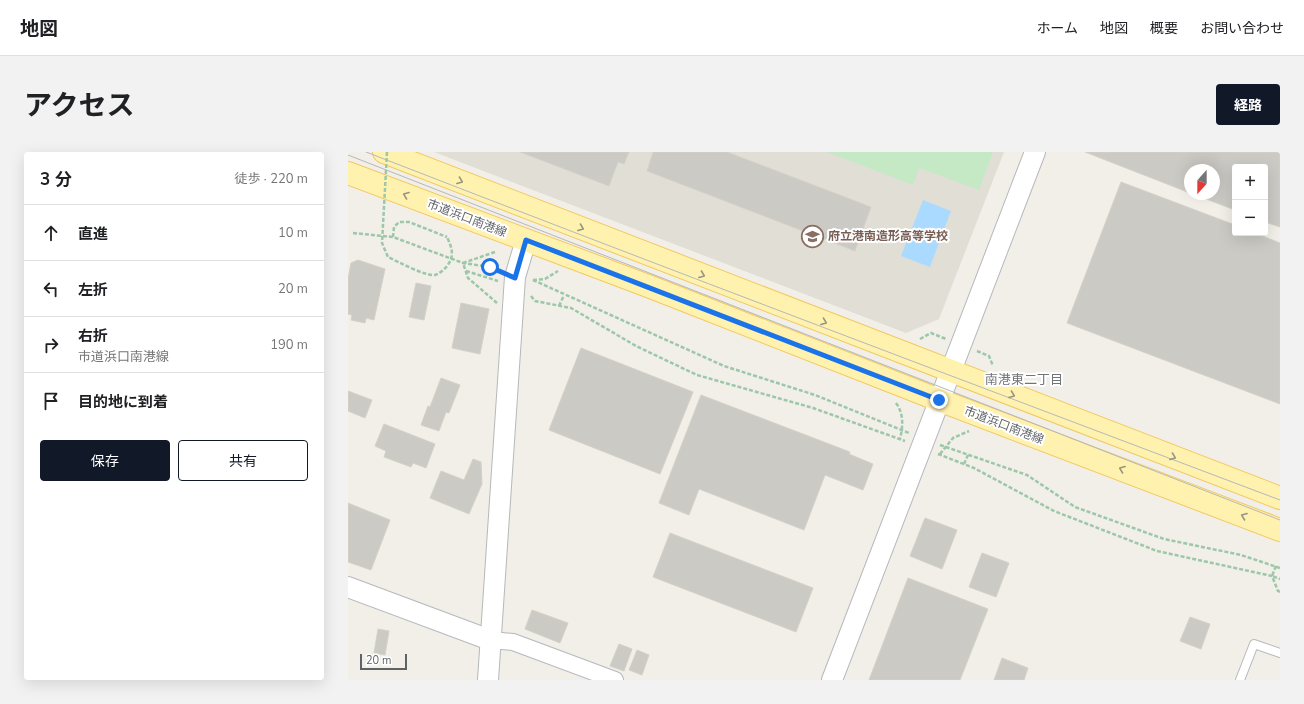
<!DOCTYPE html>
<html lang="ja">
<meta charset="utf-8">
<style>
:root{--surface:#fff;--page:#f2f2f2;--text:#202124;--muted:#757577;--line:#e0e0e0;--accent:#111827}
body{margin:0;font-family:"Nunito Sans","Noto Sans JP",sans-serif;background:var(--page);color:var(--text)}
.controls{position:absolute;right:12px;top:12px;display:grid;overflow:hidden;border-radius:4px;box-shadow:0 4px 16px #0002}
.controls button{width:36px;height:36px;display:grid;place-items:center;padding:0;border:0;border-bottom:1px solid var(--line);background:var(--surface);color:var(--text);font:20px sans-serif}
.compass{position:absolute;left:836px;top:12px;width:36px;height:36px;border-radius:50%;background:var(--surface);box-shadow:0 4px 16px #0002;rotate:201deg}
.scale{position:absolute;left:12px;bottom:10px;width:47px;box-sizing:border-box;padding-left:4px;border:2px solid #5f6368;border-top:0;font-size:11px;line-height:14px;white-space:nowrap;color:#5f6368;-webkit-text-stroke:3px #fff;paint-order:stroke}
.stop{position:absolute;width:12px;height:12px;margin:-9px;border:3px solid #1a73e8;border-radius:50%;background:#fff}
.stop.end{background:#1a73e8;border-color:#fff;box-shadow:0 1px 4px #0008}
.list{margin:0;padding:0;list-style:none}
h2{display:flex;justify-content:space-between;align-items:center;height:52px;margin:0;padding:0 16px;font-size:17px}
h2 small{font-size:13px;font-weight:400;color:var(--muted)}
.list li{display:grid;grid-template-columns:26px 1fr auto;gap:12px;align-items:center;box-sizing:border-box;height:56px;padding:0 16px;border-top:1px solid var(--line)}
.list b{display:block;font-size:15px;white-space:nowrap}
.list p{margin:0;font-size:13px;white-space:nowrap;color:var(--muted)}
.list em{font-size:13px;font-style:normal;color:var(--muted)}
.actions{display:flex;gap:8px;padding:12px 16px}
.actions a{flex:1;padding:9px 0;border:1px solid var(--accent);border-radius:4px;text-align:center;font-size:14px;color:var(--accent)}
.actions .main{background:var(--accent);color:#fff}
.icon{flex:none;width:22px;height:22px;fill:none;stroke:currentColor;stroke-width:2;stroke-linecap:round;stroke-linejoin:round}
.map{position:relative;flex:none;width:932px;height:528px;overflow:hidden;border-radius:4px}
header{display:flex;align-items:center;gap:24px;box-sizing:border-box;height:56px;padding:0 20px;background:var(--surface);border-bottom:1px solid var(--line)}
header strong{font-size:19px}
nav{display:flex;gap:22px;margin-inline-start:auto;font-size:14px}
.intro{display:flex;align-items:center;justify-content:space-between;box-sizing:border-box;height:96px;padding:0 24px}
h1{margin:0;font-size:28px}
.button{padding:10px 18px;border-radius:4px;background:var(--accent);color:#fff;font-size:14px;font-weight:700}
main{display:flex;gap:24px;padding:0 24px}
aside{flex:1;background:var(--surface);border-radius:4px;box-shadow:0 4px 16px #0002}
.map>svg:first-child{display:block}
.education{fill:#e1ded6}
.green{fill:#c5e8c5}
.water{fill:#aadaff}
.building{fill:#cccac5;stroke:#d6d1c6}
.lines{fill:none;stroke-linecap:round;stroke-linejoin:round}
.service-casing{stroke:#b5b8bc;stroke-width:10}
.minor-casing{stroke:#b5b8bc;stroke-width:18}
.tertiary-casing{stroke:#b5b8bc;stroke-width:22}
.primary-casing{stroke:#f2c960;stroke-width:24}
.path{stroke:#9cc7a9;stroke-width:2.5;stroke-dasharray:4 2;stroke-linecap:butt}
.service{stroke:#fff;stroke-width:8}
.minor{stroke:#fff;stroke-width:16}
.tertiary{stroke:#fff;stroke-width:20}
.primary{stroke:#fff2af;stroke-width:22}
.tram{stroke:#b6b7b8;stroke-width:1}
.path-bridge{stroke:#9cc7a9;stroke-width:2.5;stroke-dasharray:4 2;stroke-linecap:butt}
.oneway{stroke:#979581}
.route{stroke:#1a73e8;stroke-width:5}
.labels{text-anchor:middle;stroke-width:4;stroke-linejoin:round;paint-order:stroke}
.street-label{font-size:12px;fill:#5f6368;stroke:#fff}
.education-label{font-size:12px;font-weight:bold;fill:#785e54;stroke:#fff;text-anchor:start}
.neighbourhood-label{font-size:13px;fill:#70757a;stroke:#fff}
</style>
<header>
<strong>地図</strong>
<nav><a>ホーム</a><a>地図</a><a>概要</a><a>お問い合わせ</a></nav>
</header>
<div class="intro"><h1>アクセス</h1><a class="button">経路</a></div>
<main>
<aside>
<h2>3 分<small>徒歩 · 220 m</small></h2>
<ul class="list">
<li><svg class="icon" aria-label="ahead" viewBox="0 0 24 24"><path d="M12 20V5M6 11l6-6 6 6"/></svg><div><b>直進</b></div><em>10 m</em></li>
<li><svg class="icon" aria-label="left" viewBox="0 0 24 24"><path d="M17 20v-9H6M10 6l-5 5 5 5"/></svg><div><b>左折</b></div><em>20 m</em></li>
<li><svg class="icon" aria-label="right" viewBox="0 0 24 24"><path d="M7 20v-9h11M14 6l5 5-5 5"/></svg><div><b>右折</b><p>市道浜口南港線</p></div><em>190 m</em></li>
<li><svg class="icon" aria-label="arrive" viewBox="0 0 24 24"><path d="M6 21V4h12l-3 4 3 4H6"/></svg><div><b>目的地に到着</b></div></li>
</ul>
<div class="actions"><a class="main">保存</a><a>共有</a></div>
</aside>
<div class="map">
<svg width="932" height="528" viewBox="0 0 932 528">
<rect width="100%" height="100%" fill="#f1efe8"/>
<polygon class="education" points="86,0 656,0 591,167 558,181"/>
<polygon class="green" points="479,0 645,0 631,38 571,16 565,33"/>
<polygon class="water" points="575,48 603,59 582,115 553,104"/>
<g class="building">
<polygon points="172,0 281,0 276,12 270,10 261,34"/>
<polygon points="305,0 379,0 523,55 507,99 299,19"/>
<polygon points="737,0 932,0 932,75 917,70 917,15 887,15 887,58 845,42 866,42 866,18 842,18 842,41"/>
<polygon points="773,30 887,73 887,81 907,81 932,91 932,252 719,171"/>
<polygon points="10,108 37,117 26,168 18,166 17,171 3,168 4,163 0,162 0,127 3,111"/>
<polygon points="68,131 83,134 76,168 61,165"/>
<polygon points="113,151 141,157 132,202 104,196"/>
<polygon points="233,196 345,240 312,322 201,278"/>
<polygon points="93,226 112,233 101,261 98,260 91,279 73,273 80,254 82,255"/>
<polygon points="0,239 24,248 17,266 0,259"/>
<polygon points="353,243 502,300 501,302 525,312 515,338 477,323 456,378 351,337 341,363 311,351"/>
<polygon points="36,272 87,292 78,316 65,311 63,315 36,305 38,299 27,294"/>
<polygon points="125,307 133,310 134,332 121,362 82,346 93,319 116,328"/>
<polygon points="0,351 42,368 23,418 0,410"/>
<polygon points="577,366 609,378 594,417 562,404"/>
<polygon points="322,381 465,436 448,480 305,425"/>
<polygon points="634,401 661,411 648,445 621,435"/>
<polygon points="560,426 640,457 612,528 521,528"/>
<polygon points="184,458 220,471 212,491 177,477"/>
<polygon points="842,465 862,472 853,497 832,489"/>
<polygon points="30,477 41,479 37,503 26,501"/>
<polygon points="271,492 284,497 276,519 262,514"/>
<polygon points="289,498 301,503 294,523 281,518"/>
<polygon points="654,506 680,516 676,528 646,528"/>
</g>
<g class="lines">
<defs>
<polyline id="service" points="892,528 906,492 932,501"/>
<polyline id="minor" points="142,488 165,490 267,528"/>
<g id="tertiary">
<polyline points="0,435 142,488"/>
<polyline points="140,528 167,125 178,88"/>
<polyline points="484,528 687,0"/>
</g>
<g id="primary">
<polyline points="36,0 932,346"/>
<polyline points="0,21 300,134 591,248 932,378"/>
</g>
</defs>
<use href="#service" class="service-casing"/>
<use href="#minor" class="minor-casing"/>
<use href="#tertiary" class="tertiary-casing"/>
<use href="#primary" class="primary-casing"/>
<g class="path">
<polyline points="5,81 45,85 115,111 142,115 152,119"/>
<polyline points="45,85 46,75 51,70 61,70 99,85"/>
<polyline points="147,100 115,111 120,126 149,151"/>
<polyline points="118,119 150,129"/>
<polyline points="185,128 376,214 467,243 561,281"/>
<polyline points="185,128 197,127 210,119"/>
<polyline points="183,144 187,149 223,156 288,194 349,223 465,256 557,289"/>
<polyline points="211,154 216,143"/>
<polyline points="572,187 583,181 598,187"/>
<polyline points="629,199 641,204 645,214"/>
<path d="M548,251c8,11 7,23 4,36"/>
<polyline points="592,293 679,323 727,355 816,387 893,403 932,416"/>
<polyline points="590,302 626,316 706,359 809,399 924,424 930,439 932,440"/>
<polyline points="592,302 605,286 621,279"/>
<polyline points="616,312 620,303"/>
<polyline points="928,414 924,424 932,427"/>
</g>
<use href="#service" class="service"/>
<use href="#minor" class="minor"/>
<use href="#tertiary" class="tertiary"/>
<use href="#primary" class="primary"/>
<g class="tram">
<path d="M18,0c304,118 609,233 914,348"/>
<polyline points="0,3 932,368"/>
</g>
<path class="path-bridge" d="M39,0l-5,91 6,14c11,5 36,19 47,18 4,-1 10,-6 12,-9 8,-10 5,-18 0,-29"/>
</g>
<defs><path id="oneway-chevron" d="M-2-3.5L2.5 0L-2 3.5" fill="none" stroke-width="1.6" stroke-linecap="round" stroke-linejoin="round"/></defs>
<g class="oneway">
<use href="#oneway-chevron" transform="translate(112 29) rotate(21)"/>
<use href="#oneway-chevron" transform="translate(58 43) rotate(-159)"/>
<use href="#oneway-chevron" transform="translate(233 76) rotate(21)"/>
<use href="#oneway-chevron" transform="translate(354 123) rotate(21)"/>
<use href="#oneway-chevron" transform="translate(476 170) rotate(21)"/>
<use href="#oneway-chevron" transform="translate(664 243) rotate(21)"/>
<use href="#oneway-chevron" transform="translate(825 305) rotate(21)"/>
<use href="#oneway-chevron" transform="translate(774 317) rotate(-159)"/>
<use href="#oneway-chevron" transform="translate(896 364) rotate(-159)"/>
</g>
<g class="lines">
<polyline class="route" points="142,115 167,126 178,88 591,248"/>
</g>
<defs>
<symbol id="school-ring" viewBox="-11 -11 22 22"><circle r="9.5" fill="#fff" stroke="#8d6e63" stroke-width="1.5"/><path d="M0-5L7-2L0 1L-7-2ZM-4 1L0 2.5L4 1V4Q0 6-4 4Z" fill="#8d6e63"/></symbol>
</defs>
<g fill-rule="evenodd">
<use href="#school-ring" x="452" y="72" width="25" height="25"/>
</g>
<g class="labels">
<g class="street-label">
<text transform="translate(119 66) rotate(21)" y="4">市道浜口南港線</text>
<text transform="translate(656 273) rotate(21)" y="4">市道浜口南港線</text>
</g>
<g class="education-label">
<text x="480" y="88">府立港南造形高等学校</text>
</g>
<g class="neighbourhood-label">
<text x="676" y="232">南港東二丁目</text>
</g>
</g>
</svg>
<div class="controls">
<button>+</button>
<button>−</button>
</div>
<svg class="compass" viewBox="-18 -18 36 36"><path d="M0-13l5 13h-10z" fill="#e53935"/><path d="M0 13l5-13h-10z" fill="#757577"/></svg>
<div class="scale">20 m</div>
<div class="stop" style="left:142px;top:115px"></div>
<div class="stop end" style="left:591px;top:248px"></div>
</div>
</main>
